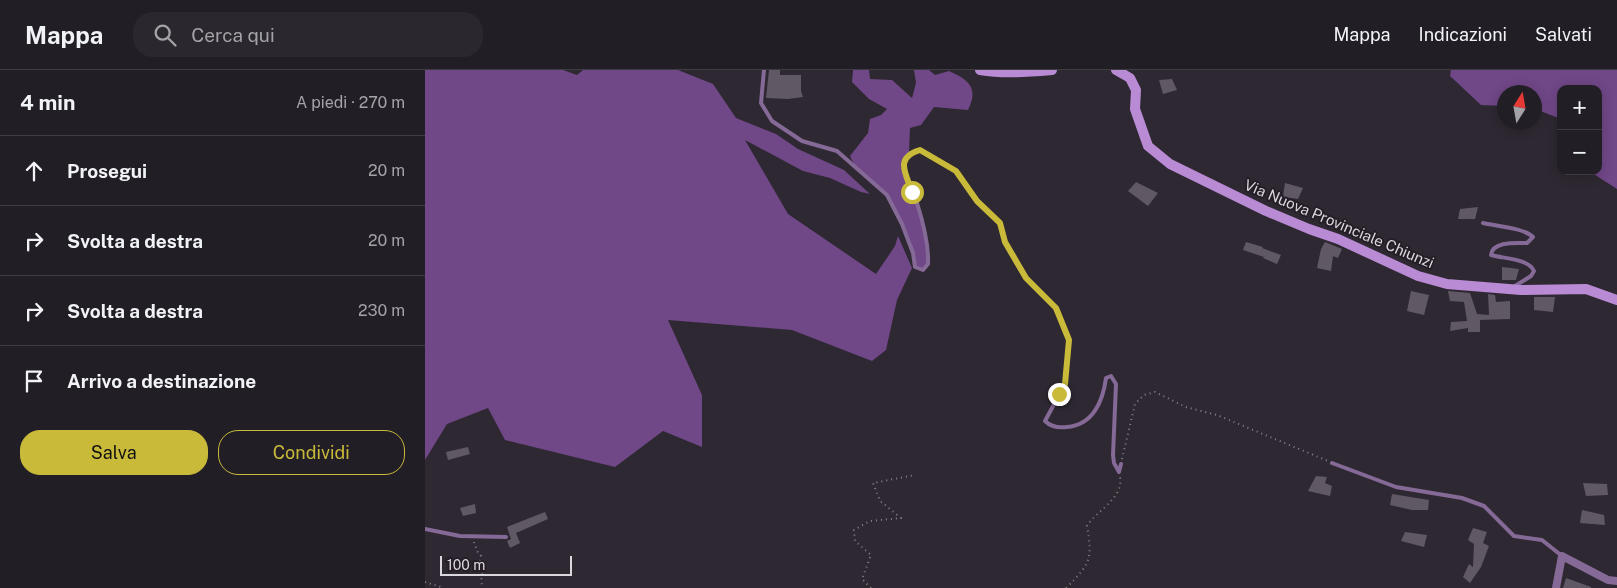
<!DOCTYPE html>
<html lang="it">
<meta charset="utf-8">
<style>
:root{--surface:#221e26;--page:#2a272e;--text:#f1f3f6;--muted:#a2a2a7;--line:#3f3c43;--accent:#c9ba3a}
body{margin:0;font-family:"Public Sans",sans-serif;background:var(--page);color:var(--text)}
.controls{position:absolute;right:15px;top:15px;display:grid;overflow:hidden;border-radius:10px;box-shadow:0 2px 12px #0003}
.controls button{width:45px;height:45px;display:grid;place-items:center;padding:0;border:0;border-bottom:1px solid var(--line);background:var(--surface);color:var(--text);font:25px sans-serif}
.compass{position:absolute;left:1072px;top:15px;width:45px;height:45px;border-radius:50%;background:var(--surface);box-shadow:0 2px 12px #0003;rotate:11deg}
.scale{position:absolute;left:15px;bottom:12px;width:132px;box-sizing:border-box;padding-left:5px;border:2px solid #dbd7de;border-top:0;font-size:14px;line-height:18px;white-space:nowrap;color:#dbd7de;-webkit-text-stroke:4px #251e28;paint-order:stroke}
.stop{position:absolute;width:15px;height:15px;margin:-11px;border:4px solid #c9ba3a;border-radius:50%;background:#fff}
.stop.end{background:#c9ba3a;border-color:#fff;box-shadow:0 1px 5px #0008}
.list{margin:0;padding:0;list-style:none}
h2{display:flex;justify-content:space-between;align-items:center;height:65px;margin:0;padding:0 20px;font-size:21px}
h2 small{font-size:16px;font-weight:400;color:var(--muted)}
.list li{display:grid;grid-template-columns:32px 1fr auto;gap:15px;align-items:center;box-sizing:border-box;height:70px;padding:0 20px;border-top:1px solid var(--line)}
.list b{display:block;font-size:19px;white-space:nowrap}
.list em{font-size:16px;font-style:normal;color:var(--muted)}
.actions{display:flex;gap:10px;padding:15px 20px}
.actions a{flex:1;padding:11px 0;border:1px solid var(--accent);border-radius:20px;text-align:center;font-size:18px;color:var(--accent)}
.actions .main{background:var(--accent);color:#111}
.icon{flex:none;width:28px;height:28px;fill:none;stroke:currentColor;stroke-width:2;stroke-linecap:round;stroke-linejoin:round}
.map{position:relative;flex:none;width:1192px;height:518px;overflow:hidden}
header{display:flex;align-items:center;gap:30px;box-sizing:border-box;height:70px;padding:0 25px;background:var(--surface);border-bottom:1px solid var(--line)}
header strong{font-size:24px}
nav{display:flex;gap:28px;margin-inline-start:auto;font-size:18px}
.search{width:350px;height:45px;background:var(--page);display:flex;align-items:center;gap:12px;box-sizing:border-box;padding:0 18px;border-radius:20px;color:var(--muted);font-size:19px}
main{display:flex}
aside{flex:1;background:var(--surface)}
.map>svg:first-child{display:block}
.forest{fill:#704787}
.building{fill:#605965}
.lines{fill:none;stroke-linecap:round;stroke-linejoin:round}
.path{stroke:#86818a;stroke-width:2;stroke-dasharray:1 4;stroke-linecap:butt}
.lane{stroke:#856996;stroke-width:4}
.street{stroke:#856996;stroke-width:8}
.secondary{stroke:#b98bd4;stroke-width:10}
.route{stroke:#c9ba3a;stroke-width:6}
.labels{text-anchor:middle;stroke-width:4;stroke-linejoin:round;paint-order:stroke}
.street-label{font-size:15px;fill:#dbd7de;stroke:#251e28}
</style>
<header>
<strong>Mappa</strong>
<div class="search"><svg class="icon" aria-label="search" viewBox="0 0 24 24"><circle cx="10" cy="10" r="6"/><path d="M15 15l6 6"/></svg>Cerca qui</div>
<nav><a>Mappa</a><a>Indicazioni</a><a>Salvati</a></nav>
</header>
<main>
<aside>
<h2>4 min<small>A piedi · 270 m</small></h2>
<ul class="list">
<li><svg class="icon" aria-label="ahead" viewBox="0 0 24 24"><path d="M12 20V5M6 11l6-6 6 6"/></svg><div><b>Prosegui</b></div><em>20 m</em></li>
<li><svg class="icon" aria-label="right" viewBox="0 0 24 24"><path d="M7 20v-9h11M14 6l5 5-5 5"/></svg><div><b>Svolta a destra</b></div><em>20 m</em></li>
<li><svg class="icon" aria-label="right" viewBox="0 0 24 24"><path d="M7 20v-9h11M14 6l5 5-5 5"/></svg><div><b>Svolta a destra</b></div><em>230 m</em></li>
<li><svg class="icon" aria-label="arrive" viewBox="0 0 24 24"><path d="M6 21V4h12l-3 4 3 4H6"/></svg><div><b>Arrivo a destinazione</b></div></li>
</ul>
<div class="actions"><a class="main">Salva</a><a>Condividi</a></div>
</aside>
<div class="map">
<svg width="1192" height="518" viewBox="0 0 1192 518">
<rect width="100%" height="100%" fill="#2e2832"/>
<g class="forest">
<polygon points="0,0 138,0 152,5 158,0 253,0 288,14 311,48 351,64 373,79 419,100 445,124 436,122 405,108 378,101 320,70 363,144 451,204 470,176 473,166 487,198 472,230 461,280 447,291 367,260 243,250 277,325 277,377 238,361 190,397 80,370 63,338 22,354 0,390"/>
<path d="M428,0h16l1,9 22,1 20,18 4,-15 -2,-13h15l6,5 14,-4c20,9 30,17 19,39l-34,-3 -13,18 -11,3 -1,25 -6,13c11,31 26,65 25,98l-5,6 -8,-3c-1,-19 -16,-56 -28,-71 -11,-15 -30,-22 -37,-40l18,-23 2,-14 11,-4 6,-6 -18,-10 -17,-17z"/>
<polygon points="1026,0 1192,0 1192,119 1164,101 1173,101 1173,19 1136,19 1136,49 1110,39 1110,22 1080,22 1079,36 1056,35 1025,6"/>
</g>
<g class="building">
<polygon points="344,0 355,0 355,5 376,5 376,21 378,27 363,29 341,28"/>
<polygon points="747,9 752,20 738,24 734,10"/>
<polygon points="711,112 733,123 723,136 703,121"/>
<polygon points="860,113 878,118 873,129 858,127"/>
<polygon points="1053,137 1050,149 1033,149 1035,139"/>
<polygon points="821,172 838,177 837,178 856,185 852,194 838,188 839,187 818,180"/>
<polygon points="900,172 917,179 913,188 908,186 906,201 892,198 896,179"/>
<polygon points="1077,197 1094,199 1091,210 1077,210"/>
<polygon points="986,221 1004,225 999,245 982,241"/>
<polygon points="1023,221 1045,223 1052,244 1064,245 1063,224 1070,225 1071,232 1085,231 1085,249 1055,250 1055,262 1043,262 1043,258 1025,261 1026,252 1042,251 1039,232 1025,231"/>
<polygon points="1109,227 1130,227 1128,242 1109,240"/>
<polygon points="43,377 45,384 23,390 21,382"/>
<polygon points="891,406 902,407 900,413 907,416 905,426 883,421"/>
<polygon points="1158,413 1182,414 1183,425 1161,426"/>
<polygon points="967,424 1004,430 1003,440 987,440 965,435"/>
<polygon points="50,434 51,443 38,446 35,438"/>
<polygon points="1157,440 1179,445 1180,455 1155,453"/>
<polygon points="120,442 123,449 91,463 95,473 85,478 82,471 86,469 82,457"/>
<polygon points="1048,458 1062,462 1058,473 1064,476 1056,497 1045,513 1038,507 1044,494 1048,497 1049,474 1043,470"/>
<polygon points="980,462 1002,465 999,477 976,471"/>
<polygon points="1141,508 1166,517 1166,518 1138,518"/>
</g>
<g class="lines">
<g class="path">
<polyline points="697,389 710,334 719,325 730,322 761,337 792,345 903,391"/>
<polyline points="49,472 53,483 56,486 54,495 58,500 56,511 58,518"/>
<polyline points="0,512 19,518"/>
<polyline points="446,518 437,509 446,485 430,471 429,460 445,451 476,448 455,431 448,413 490,405"/>
<path d="M641,518c24,-24 27,-28 21,-62 9,-15 37,-28 33,-49"/>
</g>
<g class="lane">
<path d="M339,0l-3,33 11,18 30,20 35,10 50,44 15,29 11,29 2,14 8,3 5,-6c1,-20 -5,-42 -11,-61 -3,-9 -15,-31 -13,-39 1,-10 8,-12 16,-14l36,21 21,30 23,22 5,19 21,36 30,30 13,32 -4,44 -20,37c6,6 14,7 22,6 26,-2 36,-26 39,-49l5,-2 5,8 -3,71 1,8 5,9 2,-8"/>
<path d="M1058,153c13,3 41,5 50,14l-6,6c-11,0 -35,-2 -36,12 13,4 37,3 43,16l-3,5 -16,10"/>
<polyline points="907,393 971,417 1037,428 1059,436 1089,466 1117,470 1137,486"/>
<polyline points="0,459 35,466 81,467"/>
</g>
<polyline class="street" points="1131,518 1137,486 1183,510 1192,511"/>
<g class="secondary">
<path d="M555,0c24,4 48,2 72,0"/>
<polyline points="691,0 705,8 711,20 710,39 723,76 745,94 841,141 884,159 913,169 993,206 1022,214 1096,220 1161,219 1192,230"/>
</g>
</g>
<g class="lines">
<path class="route" d="M487,122c-6,-19 -18,-34 8,-42l36,21 21,30 23,22 5,19 21,36 30,30 13,32 -4,44 -6,10"/>
</g>
<g class="labels">
<g class="street-label">
<text transform="translate(914 154) rotate(23)" y="5">Via Nuova Provinciale Chiunzi</text>
</g>
</g>
</svg>
<div class="controls">
<button>+</button>
<button>−</button>
</div>
<svg class="compass" viewBox="-18 -18 36 36"><path d="M0-13l5 13h-10z" fill="#e53935"/><path d="M0 13l5-13h-10z" fill="#a2a2a7"/></svg>
<div class="scale">100 m</div>
<div class="stop" style="left:487px;top:122px"></div>
<div class="stop end" style="left:634px;top:324px"></div>
</div>
</main>
